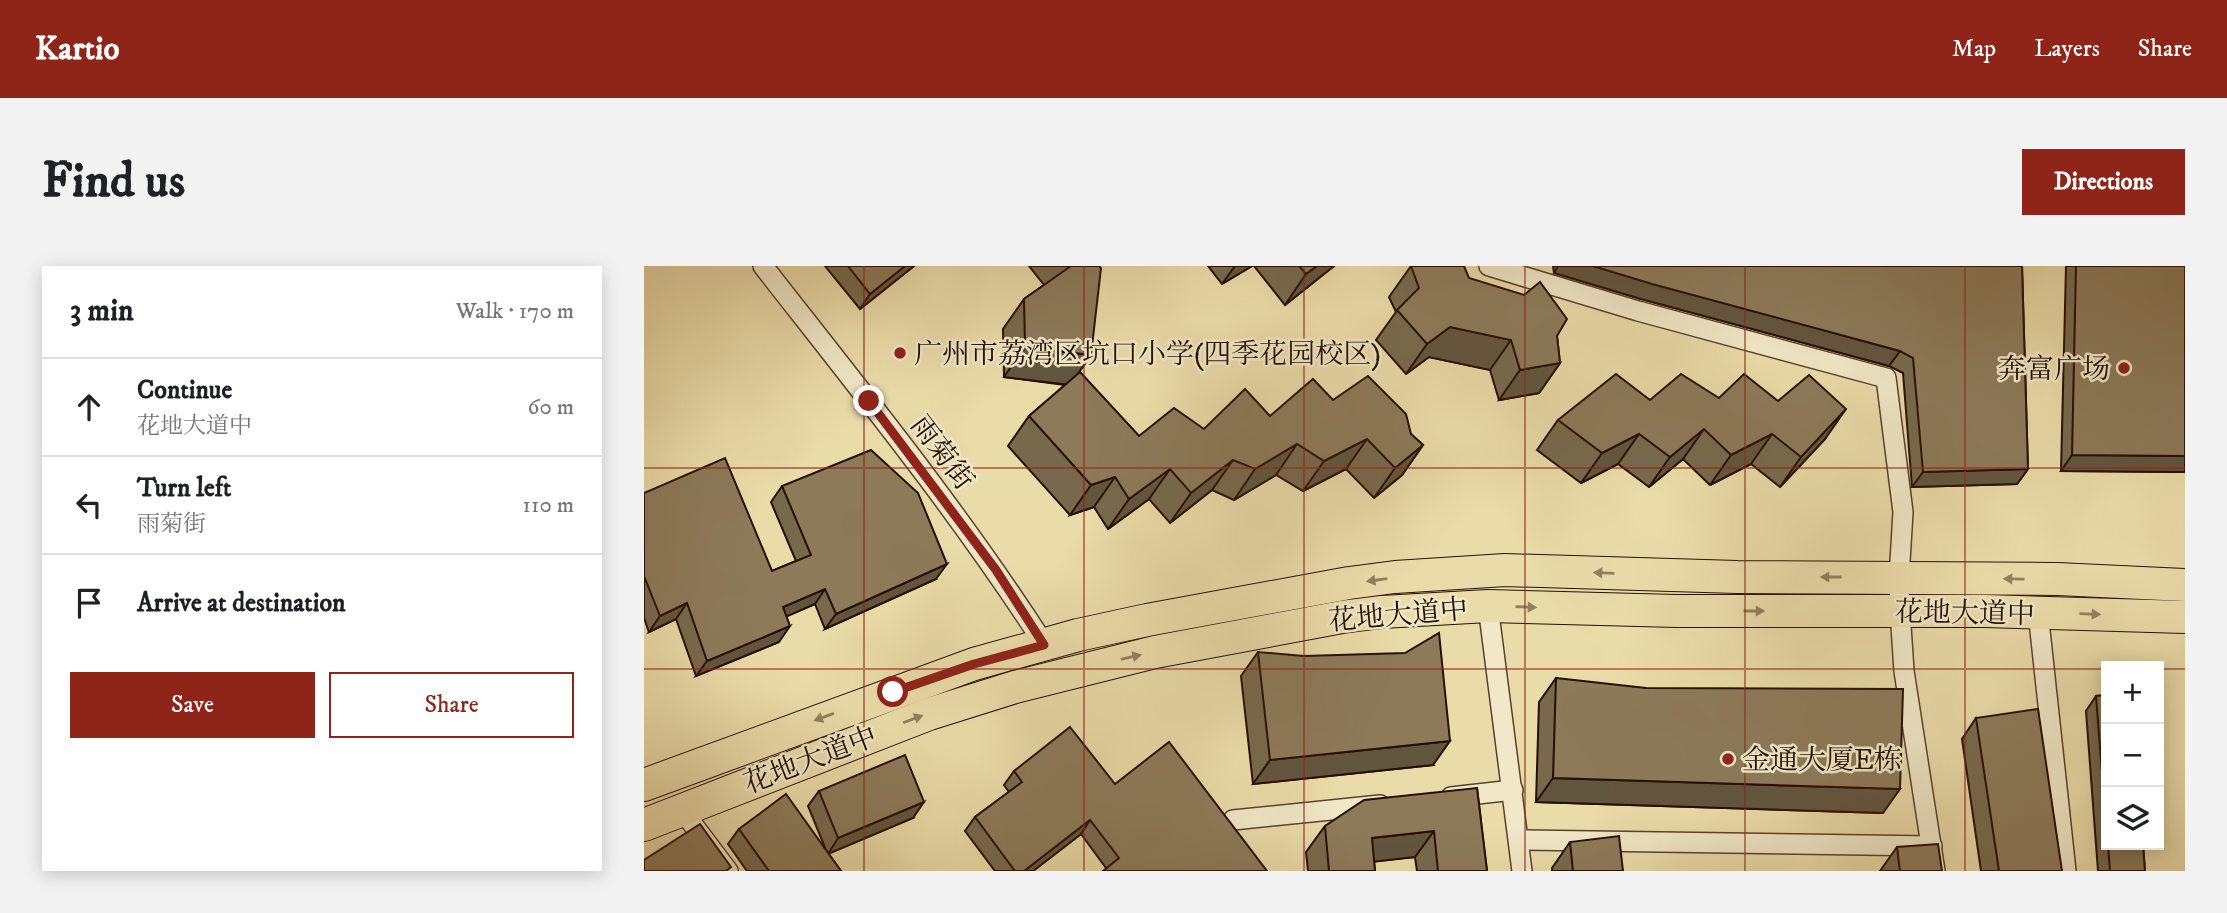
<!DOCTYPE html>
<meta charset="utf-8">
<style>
:root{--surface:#fff;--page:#f2f2f2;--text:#202124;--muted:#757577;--line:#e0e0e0;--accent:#8f2418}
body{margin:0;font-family:"IM FELL DW Pica","Noto Serif SC",serif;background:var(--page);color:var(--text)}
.controls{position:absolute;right:21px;bottom:21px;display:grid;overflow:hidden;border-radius:0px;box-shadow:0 4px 18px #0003}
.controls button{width:63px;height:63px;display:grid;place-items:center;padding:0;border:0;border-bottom:2px solid var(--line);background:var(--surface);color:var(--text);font:35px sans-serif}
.stop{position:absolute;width:21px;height:21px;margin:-16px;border:5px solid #8f2418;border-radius:50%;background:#fff}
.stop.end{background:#8f2418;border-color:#fff;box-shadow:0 2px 7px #0008}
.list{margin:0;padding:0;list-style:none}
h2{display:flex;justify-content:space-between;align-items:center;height:91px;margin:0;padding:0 28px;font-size:30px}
h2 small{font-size:23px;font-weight:400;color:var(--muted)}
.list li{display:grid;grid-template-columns:46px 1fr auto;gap:21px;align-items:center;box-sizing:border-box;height:98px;padding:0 28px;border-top:2px solid var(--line)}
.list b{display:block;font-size:26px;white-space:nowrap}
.list p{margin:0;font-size:23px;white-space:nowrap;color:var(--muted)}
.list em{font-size:23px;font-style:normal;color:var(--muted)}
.actions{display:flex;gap:14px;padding:21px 28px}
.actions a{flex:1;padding:16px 0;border:2px solid var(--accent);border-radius:0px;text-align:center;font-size:24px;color:var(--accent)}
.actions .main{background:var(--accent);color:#fff}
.icon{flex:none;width:38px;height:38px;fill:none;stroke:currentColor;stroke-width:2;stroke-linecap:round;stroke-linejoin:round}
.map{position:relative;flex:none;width:1541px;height:605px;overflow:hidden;border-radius:0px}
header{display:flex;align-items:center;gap:42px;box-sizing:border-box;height:98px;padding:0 35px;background:var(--accent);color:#fff}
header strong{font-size:33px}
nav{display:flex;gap:38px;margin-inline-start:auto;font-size:24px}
.intro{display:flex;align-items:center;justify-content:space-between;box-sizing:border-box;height:168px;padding:0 42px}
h1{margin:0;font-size:49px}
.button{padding:18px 32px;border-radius:0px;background:var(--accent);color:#fff;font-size:24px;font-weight:700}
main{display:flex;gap:42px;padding:0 42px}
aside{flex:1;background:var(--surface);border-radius:0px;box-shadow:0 4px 18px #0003}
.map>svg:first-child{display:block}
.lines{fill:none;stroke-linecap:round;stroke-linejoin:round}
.minor-casing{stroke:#57422c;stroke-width:22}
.primary-casing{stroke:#260f03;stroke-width:34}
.minor{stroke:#f1e8c7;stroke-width:19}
.primary{stroke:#eadca9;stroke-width:32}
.wall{fill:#78694d;stroke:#260f03;stroke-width:2}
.shaded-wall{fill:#62553e;stroke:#260f03;stroke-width:2}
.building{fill:#8c7a59;stroke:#260f03;stroke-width:2}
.oneway{fill:#92805e}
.route{stroke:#8f2418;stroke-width:9}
.grid{fill:none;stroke:#8f2418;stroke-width:2;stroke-opacity:0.55}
.poi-dot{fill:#8f2418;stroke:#f1e8c7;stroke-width:2.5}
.labels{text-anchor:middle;stroke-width:5;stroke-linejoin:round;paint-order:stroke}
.poi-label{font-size:28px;fill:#260f03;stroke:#f1e8c7;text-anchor:start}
.street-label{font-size:28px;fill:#260f03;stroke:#f1e8c7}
</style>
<header>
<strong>Kartio</strong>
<nav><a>Map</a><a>Layers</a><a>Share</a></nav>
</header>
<div class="intro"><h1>Find us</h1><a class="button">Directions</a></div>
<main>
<aside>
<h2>3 min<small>Walk · 170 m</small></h2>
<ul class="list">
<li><svg class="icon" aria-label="ahead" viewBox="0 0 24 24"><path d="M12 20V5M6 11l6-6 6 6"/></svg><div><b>Continue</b><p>花地大道中</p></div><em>60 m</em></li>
<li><svg class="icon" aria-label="left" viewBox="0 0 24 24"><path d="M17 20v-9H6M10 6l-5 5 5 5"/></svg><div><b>Turn left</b><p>雨菊街</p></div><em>110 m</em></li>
<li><svg class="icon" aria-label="arrive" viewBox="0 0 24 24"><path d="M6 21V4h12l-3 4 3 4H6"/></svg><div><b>Arrive at destination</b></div></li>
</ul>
<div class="actions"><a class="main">Save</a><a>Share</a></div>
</aside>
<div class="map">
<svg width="1541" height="605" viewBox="0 0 1541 605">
<rect width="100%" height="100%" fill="#eadca9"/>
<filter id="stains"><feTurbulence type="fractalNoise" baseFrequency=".00286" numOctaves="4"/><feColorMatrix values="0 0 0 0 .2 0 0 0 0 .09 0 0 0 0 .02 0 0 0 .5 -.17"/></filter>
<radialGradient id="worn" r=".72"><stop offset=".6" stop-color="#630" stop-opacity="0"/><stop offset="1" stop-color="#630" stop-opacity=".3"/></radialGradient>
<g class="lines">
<defs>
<g id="minor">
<path d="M119,0c97,124 196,246 281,378"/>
<polyline points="845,0 994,45 1242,112 1259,246 1255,312 1256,345 1260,405 1291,605"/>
<polyline points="844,340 878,605"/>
<polyline points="1394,346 1422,605"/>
<polyline points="807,531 869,524"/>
<polyline points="38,544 84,605"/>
<polyline points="589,554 736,539"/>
<polyline points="876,574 1288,580"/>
</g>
<g id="primary">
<polyline points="0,519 330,398 434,369 503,354 705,317 751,311 861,304 1093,311 1413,313 1541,319"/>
<polyline points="0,559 285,448 371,421 511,386 698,351 738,346 844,340 1033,345 1341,345 1541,351"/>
</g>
</defs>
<use href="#minor" class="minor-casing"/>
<use href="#primary" class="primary-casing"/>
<use href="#minor" class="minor"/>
<use href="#primary" class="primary"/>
</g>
<g class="wall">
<polygon points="181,0 270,0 216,43"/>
<polygon points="385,0 455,0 447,89 435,106 495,170 560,163 626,150 689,134 767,168 779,179 758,209 730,232 702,203 659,225 632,209 590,234 568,224 526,257 505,233 464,263 450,241 426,249 364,180 385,150 421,119 360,111 359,63 380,33 400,19"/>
<polygon points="564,0 608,0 578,18"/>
<polygon points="610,0 690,0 641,39"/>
<polygon points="767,0 825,12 913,70 916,97 895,127 855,134 846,104 785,91 762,108 732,74 752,46 745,31"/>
<polygon points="909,0 1378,0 1384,203 1373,218 1268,221 1259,107 1245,100 997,33 910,7"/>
<polygon points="1422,0 1541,0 1541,206 1417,205"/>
<polygon points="1075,132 1181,173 1136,221 1107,198 1066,219 1039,193 1005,221 974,198 937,217 893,184 914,154 1006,134"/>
<polygon points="138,220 292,313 181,363 171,338 142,350 135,376 52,410 32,353 5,366 0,352 0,227 128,305 152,295 127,236"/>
<polygon points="614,386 789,499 609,518 597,410"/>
<polygon points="912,412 1239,547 892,536 895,436"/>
<polygon points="1462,429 1462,579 1499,579 1501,605 1454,605 1442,445 1452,430"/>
<polygon points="1332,452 1418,605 1337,605 1318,473"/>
<polygon points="370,505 471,518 623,605 462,602 437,568 389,605 351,605 321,565 331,551 365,526 360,519"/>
<polygon points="833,522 843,605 773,605 771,591 730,595 731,605 664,605 662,586 681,560"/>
<polygon points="175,525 269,552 184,587 197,605 103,605 84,578 95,563 182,584 164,540"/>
<polygon points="926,576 979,605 908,605 908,602"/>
<polygon points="1253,581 1298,605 1236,605"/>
</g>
<g class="shaded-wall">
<polygon points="261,0 270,0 216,43 226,28"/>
<polygon points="591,0 608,0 578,18"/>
<polygon points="673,0 690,0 641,39 662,8"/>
<polygon points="914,0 949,0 1256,85 1245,100 997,33 910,7"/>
<polygon points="806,61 867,74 846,104 785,91 762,108 783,78"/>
<polygon points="381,81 447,89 426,119 360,111"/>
<polygon points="916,97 895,127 855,134 876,104"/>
<polygon points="1202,143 1181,173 1136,221 1157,191"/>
<polygon points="1060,163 1039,193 1005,221 1026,191"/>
<polygon points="995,168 974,198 937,217 958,187"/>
<polygon points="1128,168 1107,198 1066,219 1087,189"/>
<polygon points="723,173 702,203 659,225 680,195"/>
<polygon points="653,178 632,209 590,234 611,203"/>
<polygon points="779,179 758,209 730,232 751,202"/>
<polygon points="1428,189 1541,190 1541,206 1417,205"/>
<polygon points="589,194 568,224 526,257 547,227"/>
<polygon points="526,203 505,233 464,263 485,233"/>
<polygon points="1384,203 1373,218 1268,221 1279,206"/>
<polygon points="471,211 450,241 426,249 447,219"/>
<polygon points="303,298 292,313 181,363 192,348"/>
<polygon points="181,323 171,338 128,357 139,341"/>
<polygon points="43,337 32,353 5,366 16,350"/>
<polygon points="146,360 135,376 52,410 63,395"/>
<polygon points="806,475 789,499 609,518 626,494"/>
<polygon points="909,512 1256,523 1239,547 892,536"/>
<polygon points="280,536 269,552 184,588 194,572"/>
<polygon points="446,554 437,568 389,605 380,605"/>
<polygon points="790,565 771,591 710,598 728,572"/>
</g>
<g class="building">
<polygon points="204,0 261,0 226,28"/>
<polygon points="427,0 455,0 457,2 447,89 381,81 380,33"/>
<polygon points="655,0 673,0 662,8"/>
<polygon points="767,0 820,0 825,12 880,29 896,16 923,53 913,70 916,97 876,104 867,74 806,61 783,78 753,44 775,22"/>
<polygon points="949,0 1378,0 1384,203 1279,206 1269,92 1256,85 1008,18"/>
<polygon points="1432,0 1541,0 1541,190 1428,189"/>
<polygon points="436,106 495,170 530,142 560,163 601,123 626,150 669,113 689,134 724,110 762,148 767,168 779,179 751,202 723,173 680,195 653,178 611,203 589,194 547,227 526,203 485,233 471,211 447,219 385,150"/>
<polygon points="972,108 1006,134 1037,108 1075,132 1100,108 1134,135 1165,109 1202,143 1157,191 1128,168 1087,189 1060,163 1026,191 995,168 958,187 914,154"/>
<polygon points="227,184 274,227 303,298 192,348 181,323 139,341 146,360 63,395 43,337 16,350 0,310 0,227 81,192 128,305 167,289 138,220"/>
<polygon points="795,367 806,475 626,494 614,386 660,390 761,387"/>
<polygon points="912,412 1002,422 1259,423 1256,523 909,512"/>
<polygon points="1462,429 1462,557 1452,430"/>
<polygon points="1394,443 1418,605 1355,605 1332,452"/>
<polygon points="426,461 471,518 525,476 623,605 459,605 475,592 446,554 380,605 371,605 331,551 378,516 370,505"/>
<polygon points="261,489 280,536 194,572 175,525"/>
<polygon points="833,522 843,605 794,605 790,565 728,572 731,605 685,605 681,560 720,534"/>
<polygon points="142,528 197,605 125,605 95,563"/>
<polygon points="56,558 87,601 82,605 0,605 0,594"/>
<polygon points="975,570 979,605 929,605 926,576"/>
<polygon points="1294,578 1298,605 1256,605 1253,581"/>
<polygon points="1464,579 1499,579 1501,605 1466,605"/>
</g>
<defs><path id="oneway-solid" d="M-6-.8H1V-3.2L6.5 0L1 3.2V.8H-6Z" transform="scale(1.75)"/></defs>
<g class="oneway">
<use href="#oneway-solid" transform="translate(960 307) rotate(-178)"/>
<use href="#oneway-solid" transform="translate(1187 311) rotate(-180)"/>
<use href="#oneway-solid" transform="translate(1370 313) rotate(-179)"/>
<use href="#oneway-solid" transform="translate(733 314) rotate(172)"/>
<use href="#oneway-solid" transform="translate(882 341) rotate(2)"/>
<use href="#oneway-solid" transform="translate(1110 345)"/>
<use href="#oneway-solid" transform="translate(1446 348) rotate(2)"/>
<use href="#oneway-solid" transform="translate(487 391) rotate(-13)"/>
<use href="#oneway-solid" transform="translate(180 451) rotate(160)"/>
<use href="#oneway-solid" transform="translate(269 453) rotate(-21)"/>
</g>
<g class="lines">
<polyline class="route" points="225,135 352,304 400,379 330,398 249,426"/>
</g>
<path class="grid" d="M220,0v605M440,0v605M660,0v605M881,0v605M1101,0v605M1321,0v605M0,202h1541M0,403h1462M1515,403h26"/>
<g class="poi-dot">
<circle cx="256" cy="87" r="7"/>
<circle cx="1480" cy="102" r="7"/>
<circle cx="1084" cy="493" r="7"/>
</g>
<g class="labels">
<g class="poi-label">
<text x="270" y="97">广州市荔湾区坑口小学(四季花园校区)</text>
<text x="1466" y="112" text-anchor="end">奔富广场</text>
<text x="1098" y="503">金通大厦E栋</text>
</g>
<g class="street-label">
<text transform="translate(299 186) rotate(53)" y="10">雨菊街</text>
<text transform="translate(1321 346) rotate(1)" y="10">花地大道中</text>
<text transform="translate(754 348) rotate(-5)" y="10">花地大道中</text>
<text transform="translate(166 493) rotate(-21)" y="10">花地大道中</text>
</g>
</g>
<rect width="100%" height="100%" filter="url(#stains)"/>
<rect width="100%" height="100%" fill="url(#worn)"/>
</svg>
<div class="controls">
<button>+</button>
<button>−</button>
<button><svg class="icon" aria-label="layers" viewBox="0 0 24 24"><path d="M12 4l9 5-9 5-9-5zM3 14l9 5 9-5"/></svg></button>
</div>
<div class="stop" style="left:249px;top:426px"></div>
<div class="stop end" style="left:225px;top:135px"></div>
</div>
</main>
